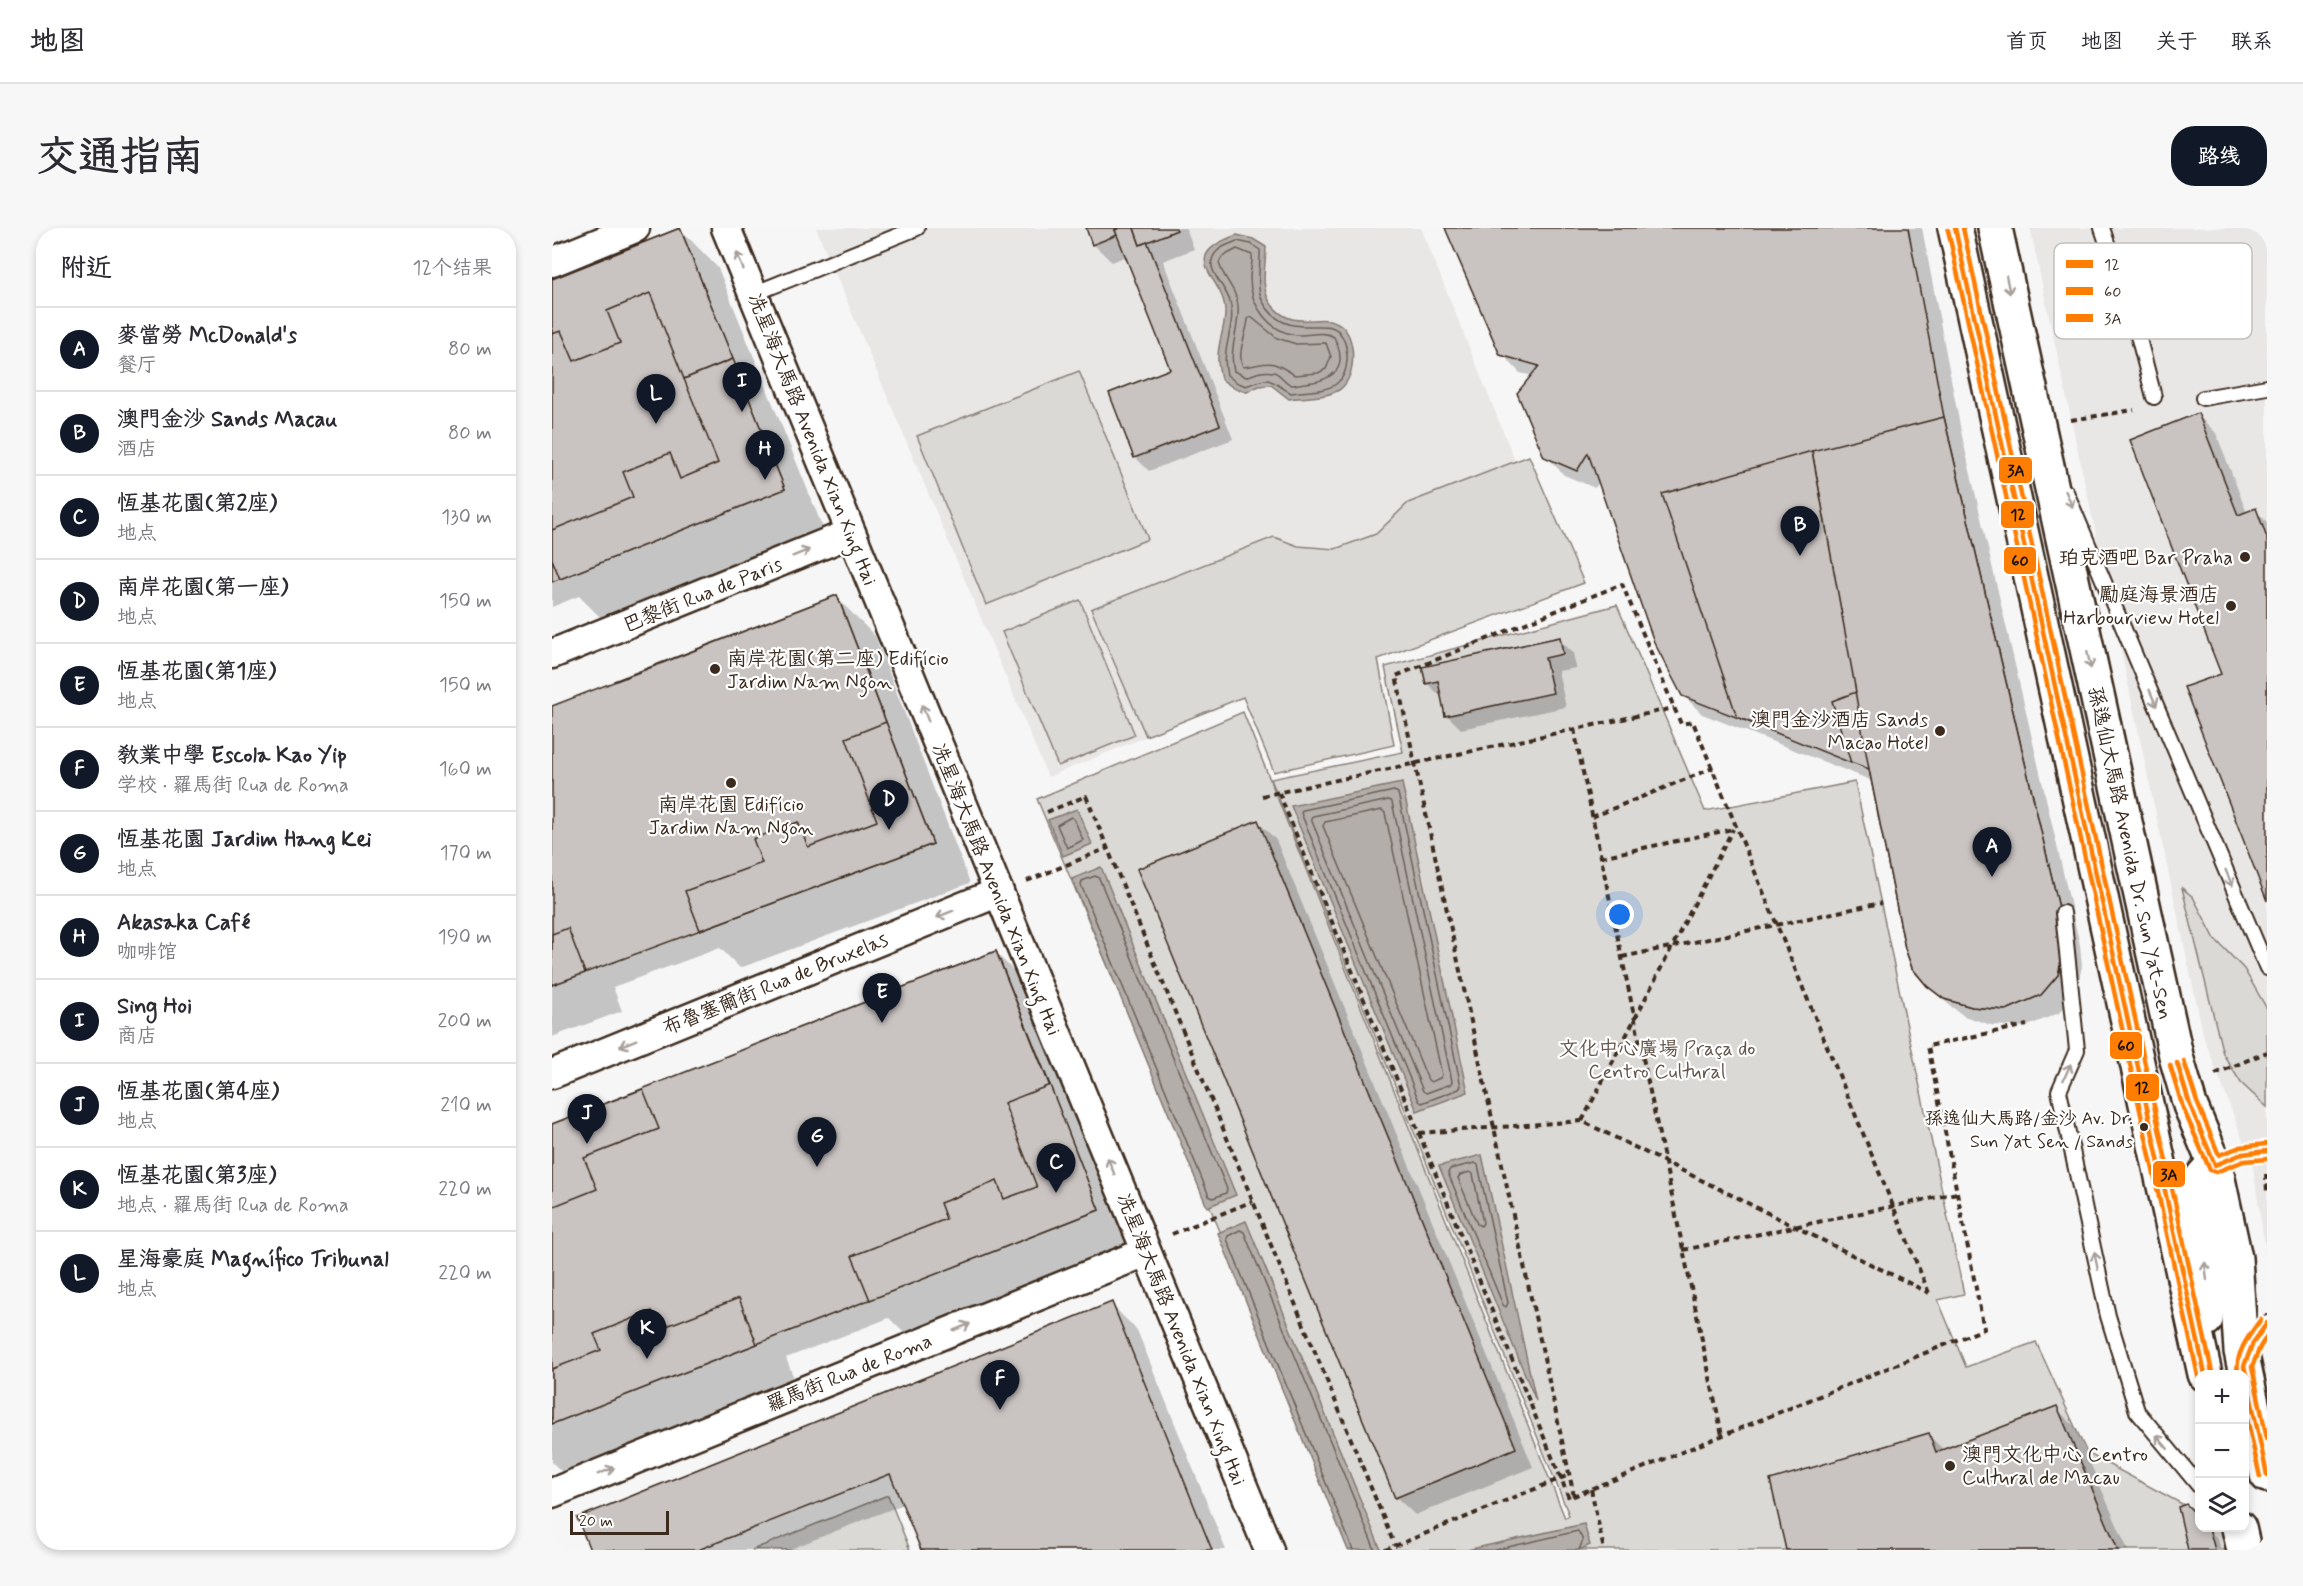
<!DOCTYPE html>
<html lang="zh">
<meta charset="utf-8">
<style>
:root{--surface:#fff;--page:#f7f7f7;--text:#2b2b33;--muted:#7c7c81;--line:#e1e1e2;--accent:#111827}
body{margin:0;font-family:Mynerve,"LXGW WenKai TC",sans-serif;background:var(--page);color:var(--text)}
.controls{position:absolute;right:18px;bottom:18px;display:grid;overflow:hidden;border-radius:12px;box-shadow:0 3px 9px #0003}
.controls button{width:54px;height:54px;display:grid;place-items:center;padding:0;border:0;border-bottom:2px solid var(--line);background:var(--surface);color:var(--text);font:30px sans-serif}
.scale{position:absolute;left:18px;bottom:15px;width:99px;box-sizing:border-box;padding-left:6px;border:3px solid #3b2a1e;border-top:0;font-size:16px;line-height:21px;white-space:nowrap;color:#3b2a1e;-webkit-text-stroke:4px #fff;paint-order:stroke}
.you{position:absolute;left:1068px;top:687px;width:21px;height:21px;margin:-15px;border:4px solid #fff;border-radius:50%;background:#1a73e8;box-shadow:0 0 0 9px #1a73e833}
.badge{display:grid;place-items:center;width:39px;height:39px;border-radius:50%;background:var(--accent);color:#fff;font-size:20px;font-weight:700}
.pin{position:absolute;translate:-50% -50px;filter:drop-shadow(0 2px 3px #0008)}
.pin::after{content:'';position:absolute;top:32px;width:21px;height:18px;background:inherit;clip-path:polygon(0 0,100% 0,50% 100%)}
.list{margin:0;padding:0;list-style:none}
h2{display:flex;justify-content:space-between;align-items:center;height:78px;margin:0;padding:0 24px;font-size:26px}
h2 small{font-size:20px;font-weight:400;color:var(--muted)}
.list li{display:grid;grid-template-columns:39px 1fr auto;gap:18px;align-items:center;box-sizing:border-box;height:84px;padding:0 24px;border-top:2px solid var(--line)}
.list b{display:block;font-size:22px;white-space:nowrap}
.list p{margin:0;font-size:20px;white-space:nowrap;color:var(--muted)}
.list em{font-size:20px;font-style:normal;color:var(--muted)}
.icon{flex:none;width:33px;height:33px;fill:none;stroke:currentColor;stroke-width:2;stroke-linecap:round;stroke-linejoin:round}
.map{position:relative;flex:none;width:1715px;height:1322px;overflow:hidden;border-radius:24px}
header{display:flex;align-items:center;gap:36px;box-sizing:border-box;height:84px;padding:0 30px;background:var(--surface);border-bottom:2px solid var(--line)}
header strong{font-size:28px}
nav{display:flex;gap:33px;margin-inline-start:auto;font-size:21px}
.intro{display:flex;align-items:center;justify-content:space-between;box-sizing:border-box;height:144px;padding:0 36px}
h1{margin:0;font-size:42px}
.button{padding:15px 27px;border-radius:24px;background:var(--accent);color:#fff;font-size:21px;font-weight:700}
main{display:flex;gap:36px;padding:0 36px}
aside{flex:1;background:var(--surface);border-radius:24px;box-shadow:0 3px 9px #0003}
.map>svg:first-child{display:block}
.built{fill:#e9e7e6}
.green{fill:#dbd9d6;stroke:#8b827a;stroke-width:1.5}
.water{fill:#b4aeaa;stroke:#847972;stroke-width:1.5}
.shadow{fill:#0003}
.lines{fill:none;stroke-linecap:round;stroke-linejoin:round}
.shore{stroke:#6b5f56;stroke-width:1.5}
.building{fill:#c9c3c1;stroke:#3b2a1e;stroke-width:1.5}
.service-casing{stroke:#3b2a1e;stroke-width:18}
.minor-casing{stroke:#3b2a1e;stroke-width:33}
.primary-casing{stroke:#3b2a1e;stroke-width:38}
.path{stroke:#3b2a1e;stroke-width:4;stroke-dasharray:6 4.5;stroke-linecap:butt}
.service{stroke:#fff;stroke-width:14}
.minor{stroke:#fff;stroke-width:28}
.primary{stroke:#fff;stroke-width:33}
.bus-1-casing{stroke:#fff;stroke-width:9}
.bus-2-casing{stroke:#fff;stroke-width:9}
.bus-3-casing{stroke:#fff;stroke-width:9}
.bus-1{stroke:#ff7d00;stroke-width:4.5}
.bus-2{stroke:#ff7d00;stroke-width:4.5}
.bus-3{stroke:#ff7d00;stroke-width:4.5}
.oneway{stroke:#a79f9a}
.poi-dot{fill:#3b2a1e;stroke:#fff;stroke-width:2}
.labels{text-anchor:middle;stroke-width:4.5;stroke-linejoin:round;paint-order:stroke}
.bus-label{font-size:18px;fill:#3b2a1e;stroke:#fff;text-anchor:end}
.street-label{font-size:20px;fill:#3b2a1e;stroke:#fff}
.poi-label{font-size:20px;fill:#3b2a1e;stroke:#fff;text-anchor:end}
.park-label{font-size:20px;fill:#63564c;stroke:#fff}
.key{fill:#fff;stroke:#c4bfbc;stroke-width:1.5}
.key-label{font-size:16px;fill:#3b2a1e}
.line-badge{stroke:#fff;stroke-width:2}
.pale-badge-label{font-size:16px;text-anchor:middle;font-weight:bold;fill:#111}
</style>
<header>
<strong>地图</strong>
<nav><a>首页</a><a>地图</a><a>关于</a><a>联系</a></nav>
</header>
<div class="intro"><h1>交通指南</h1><a class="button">路线</a></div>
<main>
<aside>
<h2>附近<small>12个结果</small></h2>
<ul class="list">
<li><span class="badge">A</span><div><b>麥當勞 McDonald's</b><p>餐厅</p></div><em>80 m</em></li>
<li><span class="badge">B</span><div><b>澳門金沙 Sands Macau</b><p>酒店</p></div><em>80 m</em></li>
<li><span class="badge">C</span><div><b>恆基花園(第2座)</b><p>地点</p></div><em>130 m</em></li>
<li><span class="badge">D</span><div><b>南岸花園(第一座)</b><p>地点</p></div><em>150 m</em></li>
<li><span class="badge">E</span><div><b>恆基花園(第1座)</b><p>地点</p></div><em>150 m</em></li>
<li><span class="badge">F</span><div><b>教業中學 Escola Kao Yip</b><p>学校 · 羅馬街 Rua de Roma</p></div><em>160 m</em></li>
<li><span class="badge">G</span><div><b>恆基花園 Jardim Hang Kei</b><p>地点</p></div><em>170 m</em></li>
<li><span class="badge">H</span><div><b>Akasaka Café</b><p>咖啡馆</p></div><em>190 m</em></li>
<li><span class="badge">I</span><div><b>Sing Hoi</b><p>商店</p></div><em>200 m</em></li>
<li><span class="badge">J</span><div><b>恆基花園(第4座)</b><p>地点</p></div><em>210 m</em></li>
<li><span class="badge">K</span><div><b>恆基花園(第3座)</b><p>地点 · 羅馬街 Rua de Roma</p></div><em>220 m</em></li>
<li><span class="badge">L</span><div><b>星海豪庭 Magnífico Tribunal</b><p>地点</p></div><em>220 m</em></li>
</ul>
</aside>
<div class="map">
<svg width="1715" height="1322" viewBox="0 0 1715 1322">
<rect width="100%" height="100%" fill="#f7f6f6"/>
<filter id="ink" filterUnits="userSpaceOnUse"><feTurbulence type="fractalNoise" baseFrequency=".0167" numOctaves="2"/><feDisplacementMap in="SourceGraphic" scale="12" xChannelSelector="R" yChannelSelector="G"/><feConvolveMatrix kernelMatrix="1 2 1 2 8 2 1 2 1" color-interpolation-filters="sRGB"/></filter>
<g filter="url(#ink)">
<g class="built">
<polygon points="264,0 869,0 1006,339 496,549"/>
<polygon points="1478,0 1715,0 1715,1032 1701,939 1652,810"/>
</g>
<g class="green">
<polygon points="527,143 596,311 434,377 365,208"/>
<polygon points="977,228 1032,355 826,431 842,517 722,544 691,469 594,508 539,381 722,309 746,318 783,321 824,306 856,275"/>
<polygon points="528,372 583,507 506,538 450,404"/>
<polygon points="1065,377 1153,583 1303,554 1412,1066 1386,1072 1414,1139 1484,1114 1535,1225 1647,1285 1648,1300 1673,1300 1679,1322 803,1322 485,571 691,484 1013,1290 1017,1287 719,551 851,524 833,439"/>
<polygon points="1630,660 1641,669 1663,711 1692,741 1715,781 1715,879 1689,855 1671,826"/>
<polygon points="336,1267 358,1322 200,1322"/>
</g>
<g class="water">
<path d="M685,7l16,4 13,8c0,19 -7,41 6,58 23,30 52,3 71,22 14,14 13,52 -4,63 -14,8 -34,7 -50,9l-18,-14 -12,1 -12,6 -13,-4 -13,-9c-1,-6 -3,-13 -3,-19 -1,-17 8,-33 7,-50 -1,-33 -51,-53 12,-75z"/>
<polygon points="850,555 916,864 865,883 739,578"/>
<polygon points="525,581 540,616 511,628 496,592"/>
<polygon points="549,639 684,967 655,979 520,651"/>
<polygon points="930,927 984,1173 887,938"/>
<polygon points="694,993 829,1322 796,1322 666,1005"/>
<polygon points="1032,1296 1038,1317 1027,1322 915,1322"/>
</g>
<g class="shadow">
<polygon points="535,0 634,0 642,21 611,33 681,211 597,243 583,229 620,141 575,28 560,34 541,16"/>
<polygon points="895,0 1370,0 1410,208 1528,717 1530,738 1524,766 1507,785 1473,799 1439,797 1412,788 1396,776 1376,757 1321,553 1150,486 1131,467 1047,254 1043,260 1012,247 994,228 981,148 968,145 950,126"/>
<polygon points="128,1 166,40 271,300 48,389 27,368 0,379 0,52"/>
<polygon points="1646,187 1664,205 1695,285 1703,282 1715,294 1715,668 1671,447"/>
<polygon points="284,369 323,408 418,655 188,740 168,720 61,759 70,783 0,809 0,480"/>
<polygon points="1007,411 1021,425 1024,440 1006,443 1014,479 909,501 895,487 889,469 875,455"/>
<polygon points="705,593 724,612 981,1239 863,1287 844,1269"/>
<polygon points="444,725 485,766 587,1024 360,1113 337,1090 234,1130 245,1158 14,1248 0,1234 0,898"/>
<polygon points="559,1076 585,1102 674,1322 370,1322 352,1276 236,1322 39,1322"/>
<polygon points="1504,1180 1522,1198 1576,1322 1235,1322 1376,1207 1392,1222"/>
<polygon points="1648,1300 1655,1300 1666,1311 1669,1322 1637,1322"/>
</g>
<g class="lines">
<g class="shore">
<path d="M685,13l14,3 9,6c1,21 -7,40 7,58 24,33 60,7 73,25 10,14 10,41 -4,51 -11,8 -32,7 -45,9 -23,-13 -18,-18 -45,-7l-10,-4 -9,-7c-7,-26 10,-50 3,-73 -3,-14 -21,-28 -18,-42 3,-12 15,-15 25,-19z"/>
<path d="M685,21l15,6c1,7 -2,15 -2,23 0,27 19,54 47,57 13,1 25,-5 37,2 15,30 1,43 -28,46 -4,0 -10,2 -14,2 -8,-2 -11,-12 -19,-13 -10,-2 -19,2 -27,5l-12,-6c-6,-22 6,-43 4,-65 -1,-16 -15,-28 -19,-43l3,-6z"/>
<path d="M699,89l26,21 19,6 30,-1 5,14 -5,12 -8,4 -23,2c-28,-17 -22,-12 -52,-8 -7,-14 4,-33 5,-48z"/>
<polygon points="842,563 846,565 909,858 907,861 870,875 867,873 749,585 751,582"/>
<polygon points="837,572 840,574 900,853 899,856 874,865 871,863 759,591 761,588"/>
<polygon points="830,582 833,585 890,847 888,850 879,854 876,852 771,598 773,594"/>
<polygon points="519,589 522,591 531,612 515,620 505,597"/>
<polygon points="543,648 547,650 675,961 674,965 661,970 657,968 529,657 530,653"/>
<polygon points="923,935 926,937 956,1075 954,1079 951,1077 896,945 898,941"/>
<polygon points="918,944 921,946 931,995 929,998 925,996 906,950 908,947"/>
<polyline points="801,1322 675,1011 676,1008 688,1002 692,1004 823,1322"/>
<polyline points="943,1322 1026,1303 1031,1312 1027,1322"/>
</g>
</g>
<g class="building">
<polygon points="128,0 233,261 0,354 0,51"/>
<polygon points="128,0 181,131 132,151 98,65 55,83 68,115 22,133 9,103 0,106 0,51"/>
<polygon points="534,0 568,0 563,2 565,7 540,17"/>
<polygon points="568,0 582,0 588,17 595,13 668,197 582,230 557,165 618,141 563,2"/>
<polygon points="582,0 624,0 625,2 588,17"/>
<polygon points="893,0 1356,0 1392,189 1511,697 1512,719 1506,747 1489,767 1454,782 1420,779 1392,771 1375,758 1360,740 1353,720 1317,541 1130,468 1102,414 1036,225 1025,243 992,229 965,165 987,138 948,127"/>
<polygon points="181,131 233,261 8,351 0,331 0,302 81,269 71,244 118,225 128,251 166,235 132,151"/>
<polygon points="1646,185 1686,287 1704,280 1715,310 1715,673 1632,459 1669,446 1578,212"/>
<polygon points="1392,189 1511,697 1512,719 1506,747 1489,767 1454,782 1420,779 1392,771 1375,758 1360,740 1353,720 1317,541 1260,223"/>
<polygon points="1260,223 1304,464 1280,473 1299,535 1185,489 1110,266"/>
<polygon points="285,367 334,494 294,510 264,429 197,454 210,489 162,507 149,472 78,498 62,453"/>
<polygon points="285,367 381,616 0,757 0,478"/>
<polygon points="1008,409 1011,426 993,430 1001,465 893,488 886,453 874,456 870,439"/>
<polygon points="334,494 381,616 148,702 133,663 210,635 201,611 246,594 256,619 325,593 294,510"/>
<polygon points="706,592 964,1220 843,1270 585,641"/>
<polygon points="16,700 33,745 0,757 0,706"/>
<polygon points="444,723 498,857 452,875 418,789 383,802 394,831 336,854 323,822 225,860 208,815"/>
<polygon points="444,723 547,982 0,1196 0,896"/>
<polygon points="498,857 547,982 318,1072 300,1028 394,991 388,975 445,953 452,971 485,959 452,875"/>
<polygon points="91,861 107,901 32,930 45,961 0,979 0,896"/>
<polygon points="187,1070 205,1116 0,1196 0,1141 49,1122 42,1106 100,1083 107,1101"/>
<polygon points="560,1074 660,1322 369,1322 338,1246 146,1322 38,1322 25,1290"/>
<polygon points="1505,1178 1566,1322 1234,1322 1218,1252 1377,1205 1384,1224"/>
<polygon points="1634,1276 1648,1290 1648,1300 1657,1300 1663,1322 1636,1322 1626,1279"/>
</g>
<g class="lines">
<defs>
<g id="service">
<polyline points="1550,0 1587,111 1602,169"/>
<polyline points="201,66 365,0"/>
<polyline points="1651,170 1715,159"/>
<polyline points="1514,264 1715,740"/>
<polyline points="1511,685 1525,822 1507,863 1556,1088 1585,1183 1648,1259"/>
<polyline points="1663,937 1690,926 1715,923"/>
<polyline points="1697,1123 1715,1095"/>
</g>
<g id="minor">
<polyline points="174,0 717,1322"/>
<polyline points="0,34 83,0"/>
<polyline points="0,426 299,305"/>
<polyline points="0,846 447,664"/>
<polyline points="0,1265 594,1024"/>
</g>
<g id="primary">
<polyline points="1403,0 1653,1146"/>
<polyline points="1443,0 1625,832 1638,877 1663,937 1683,1030 1689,1123 1715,1247"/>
<path d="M1654,1091c0,-15 2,-31 1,-47 -4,-39 -33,-78 8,-107"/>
<polyline points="1687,1300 1692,1322"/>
</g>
</defs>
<use href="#service" class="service-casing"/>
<use href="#minor" class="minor-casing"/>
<use href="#primary" class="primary-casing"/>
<g class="path">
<polyline points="1519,192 1582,182"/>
<polyline points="1022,501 1170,1207"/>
<polyline points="727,565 1017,1270 1432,1101 1376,818 1475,797"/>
<polyline points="710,568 1122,480"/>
<polyline points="495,584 534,568 843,1318"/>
<polyline points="1040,589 1161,540"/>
<polyline points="1049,629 1181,601"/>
<polyline points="475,653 556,620"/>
<polyline points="1070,729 1329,675"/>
<polyline points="1663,846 1715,824"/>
<polyline points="1030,893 1181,601"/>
<polyline points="867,905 1030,893 1377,1065"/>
<polyline points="1714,946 1715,964"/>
<polyline points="620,1006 701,973"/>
<polyline points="1131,1022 1405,965"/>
<polyline points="1039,1261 1052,1322"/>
<polyline points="1022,1268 844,448 1070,356 1129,496 1141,494 1377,1065"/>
<polyline points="833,1322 1017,1247"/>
</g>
<use href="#service" class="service"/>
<use href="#minor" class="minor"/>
<use href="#primary" class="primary"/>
<defs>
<g id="bus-1">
<polyline points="1403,0 1653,1146"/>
<polyline points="1625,835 1638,877 1663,937 1690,926 1715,923"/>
<polyline points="1715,1095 1701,1115 1692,1138 1715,1247"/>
</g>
<g id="bus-2">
<polyline points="1396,2 1646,1148"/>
<polyline points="1618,837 1631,880 1658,942 1664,944 1692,933 1715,931"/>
<path d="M1686,1146c-4,-20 12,-40 23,-55"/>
<polyline points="1692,1177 1708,1249"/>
</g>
<g id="bus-3">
<polyline points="1411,0 1660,1144"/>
<polyline points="1632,833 1645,874 1667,927 1688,919 1714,916"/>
<polyline points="1715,1108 1708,1119 1700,1139 1715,1211"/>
</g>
</defs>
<use href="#bus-1" class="bus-1-casing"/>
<use href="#bus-2" class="bus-2-casing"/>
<use href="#bus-3" class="bus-3-casing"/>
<use href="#bus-1" class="bus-1"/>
<use href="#bus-2" class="bus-2"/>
<use href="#bus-3" class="bus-3"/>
</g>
<defs><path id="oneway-shaft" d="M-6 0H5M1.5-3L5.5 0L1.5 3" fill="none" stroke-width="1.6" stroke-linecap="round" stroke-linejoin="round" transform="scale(1.5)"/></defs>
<g class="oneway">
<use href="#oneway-shaft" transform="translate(188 33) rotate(-112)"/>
<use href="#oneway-shaft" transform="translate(1456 57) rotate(78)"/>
<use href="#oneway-shaft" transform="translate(1517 271) rotate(67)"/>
<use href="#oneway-shaft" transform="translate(249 325) rotate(-22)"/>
<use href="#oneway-shaft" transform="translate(1537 432) rotate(78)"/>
<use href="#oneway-shaft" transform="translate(1601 470) rotate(67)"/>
<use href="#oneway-shaft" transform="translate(373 485) rotate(-112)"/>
<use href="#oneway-shaft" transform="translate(1677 650) rotate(67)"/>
<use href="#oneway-shaft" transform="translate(393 686) rotate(158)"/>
<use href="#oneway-shaft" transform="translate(76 815) rotate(158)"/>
<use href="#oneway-shaft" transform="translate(1515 844) rotate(-66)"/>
<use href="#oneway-shaft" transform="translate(559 938) rotate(-112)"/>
<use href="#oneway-shaft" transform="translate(1544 1033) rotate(-102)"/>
<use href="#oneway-shaft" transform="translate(1654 1043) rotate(-96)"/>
<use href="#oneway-shaft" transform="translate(410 1099) rotate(-22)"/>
<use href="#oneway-shaft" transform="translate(1610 1214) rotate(-130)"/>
<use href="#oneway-shaft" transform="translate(54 1243) rotate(-22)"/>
</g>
</g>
<g class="poi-dot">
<circle cx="1693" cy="329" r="6"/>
<circle cx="1679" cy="378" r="6"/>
<circle cx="163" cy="441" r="6"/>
<circle cx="1388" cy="503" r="6"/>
<circle cx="179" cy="555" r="6"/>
<circle cx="1592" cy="899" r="5"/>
<circle cx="1398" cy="1238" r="6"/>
</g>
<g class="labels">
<g class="bus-label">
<text x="1581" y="896">孫逸仙大馬路/金沙 Av. Dr.<tspan x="1581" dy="23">Sun Yat Sen / Sands</tspan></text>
</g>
<g class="street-label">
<text transform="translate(261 211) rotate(68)" y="7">冼星海大馬路 Avenida Xian Xing Hai</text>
<text transform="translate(150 366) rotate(-22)" y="7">巴黎街 Rua de Paris</text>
<text transform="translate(1579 625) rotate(78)" y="7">孫逸仙大馬路 Avenida Dr. Sun Yat-Sen</text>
<text transform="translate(445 661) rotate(68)" y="7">冼星海大馬路 Avenida Xian Xing Hai</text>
<text transform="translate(223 755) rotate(-22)" y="7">布魯塞爾街 Rua de Bruxelas</text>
<text transform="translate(630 1111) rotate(68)" y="7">冼星海大馬路 Avenida Xian Xing Hai</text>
<text transform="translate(297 1144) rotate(-22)" y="7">羅馬街 Rua de Roma</text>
</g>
<g class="poi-label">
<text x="1681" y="336">珀克酒吧 Bar Praha</text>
<text x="1667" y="373">勵庭海景酒店<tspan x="1667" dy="23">Harbourview Hotel</tspan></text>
<text x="175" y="437" text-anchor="start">南岸花園(第二座) Edifício<tspan x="175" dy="23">Jardim Nam Ngon</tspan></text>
<text x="1376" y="498">澳門金沙酒店 Sands<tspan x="1376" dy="23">Macao Hotel</tspan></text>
<text x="179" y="583" text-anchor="middle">南岸花園 Edifício<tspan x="179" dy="23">Jardim Nam Ngon</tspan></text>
<text x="1410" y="1233" text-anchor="start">澳門文化中心 Centro<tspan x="1410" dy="23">Cultural de Macau</tspan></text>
</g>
<g class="park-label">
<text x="1105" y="827">文化中心廣場 Praça do<tspan x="1105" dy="23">Centro Cultural</tspan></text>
</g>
</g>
<rect x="1502" y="15" width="198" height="96" rx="9" class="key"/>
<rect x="1514" y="32" width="27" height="8" fill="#ff7d00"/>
<rect x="1514" y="59" width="27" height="8" fill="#ff7d00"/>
<rect x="1514" y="86" width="27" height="8" fill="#ff7d00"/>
<g class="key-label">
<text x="1552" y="42">12</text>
<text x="1552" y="69">60</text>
<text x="1552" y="96">3A</text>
</g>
<g class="line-badge">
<rect x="1446" y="228" width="35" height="28" rx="6" fill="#ff7d00"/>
<rect x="1448" y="272" width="35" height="29" rx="6" fill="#ff7d00"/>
<rect x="1451" y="318" width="34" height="29" rx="6" fill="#ff7d00"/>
<rect x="1557" y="803" width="34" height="29" rx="6" fill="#ff7d00"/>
<rect x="1573" y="845" width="35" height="29" rx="6" fill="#ff7d00"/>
<rect x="1600" y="932" width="34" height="28" rx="6" fill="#ff7d00"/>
</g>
<g class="pale-badge-label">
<text x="1464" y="248">3A</text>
<text x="1466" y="292">12</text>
<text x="1468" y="338">60</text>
<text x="1574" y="823">60</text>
<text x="1590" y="865">12</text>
<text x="1617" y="952">3A</text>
</g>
</svg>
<div class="controls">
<button>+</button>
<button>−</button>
<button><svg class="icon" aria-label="layers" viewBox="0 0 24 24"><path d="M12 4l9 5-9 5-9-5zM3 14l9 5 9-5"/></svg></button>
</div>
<div class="scale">20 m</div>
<div class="you"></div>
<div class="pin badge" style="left:1440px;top:649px">A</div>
<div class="pin badge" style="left:1248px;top:328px">B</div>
<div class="pin badge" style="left:504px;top:965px">C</div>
<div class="pin badge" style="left:337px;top:602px">D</div>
<div class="pin badge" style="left:330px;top:795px">E</div>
<div class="pin badge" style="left:448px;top:1182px">F</div>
<div class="pin badge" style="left:265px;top:939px">G</div>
<div class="pin badge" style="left:213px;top:252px">H</div>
<div class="pin badge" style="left:190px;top:184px">I</div>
<div class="pin badge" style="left:35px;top:916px">J</div>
<div class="pin badge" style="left:95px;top:1131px">K</div>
<div class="pin badge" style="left:104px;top:196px">L</div>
</div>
</main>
